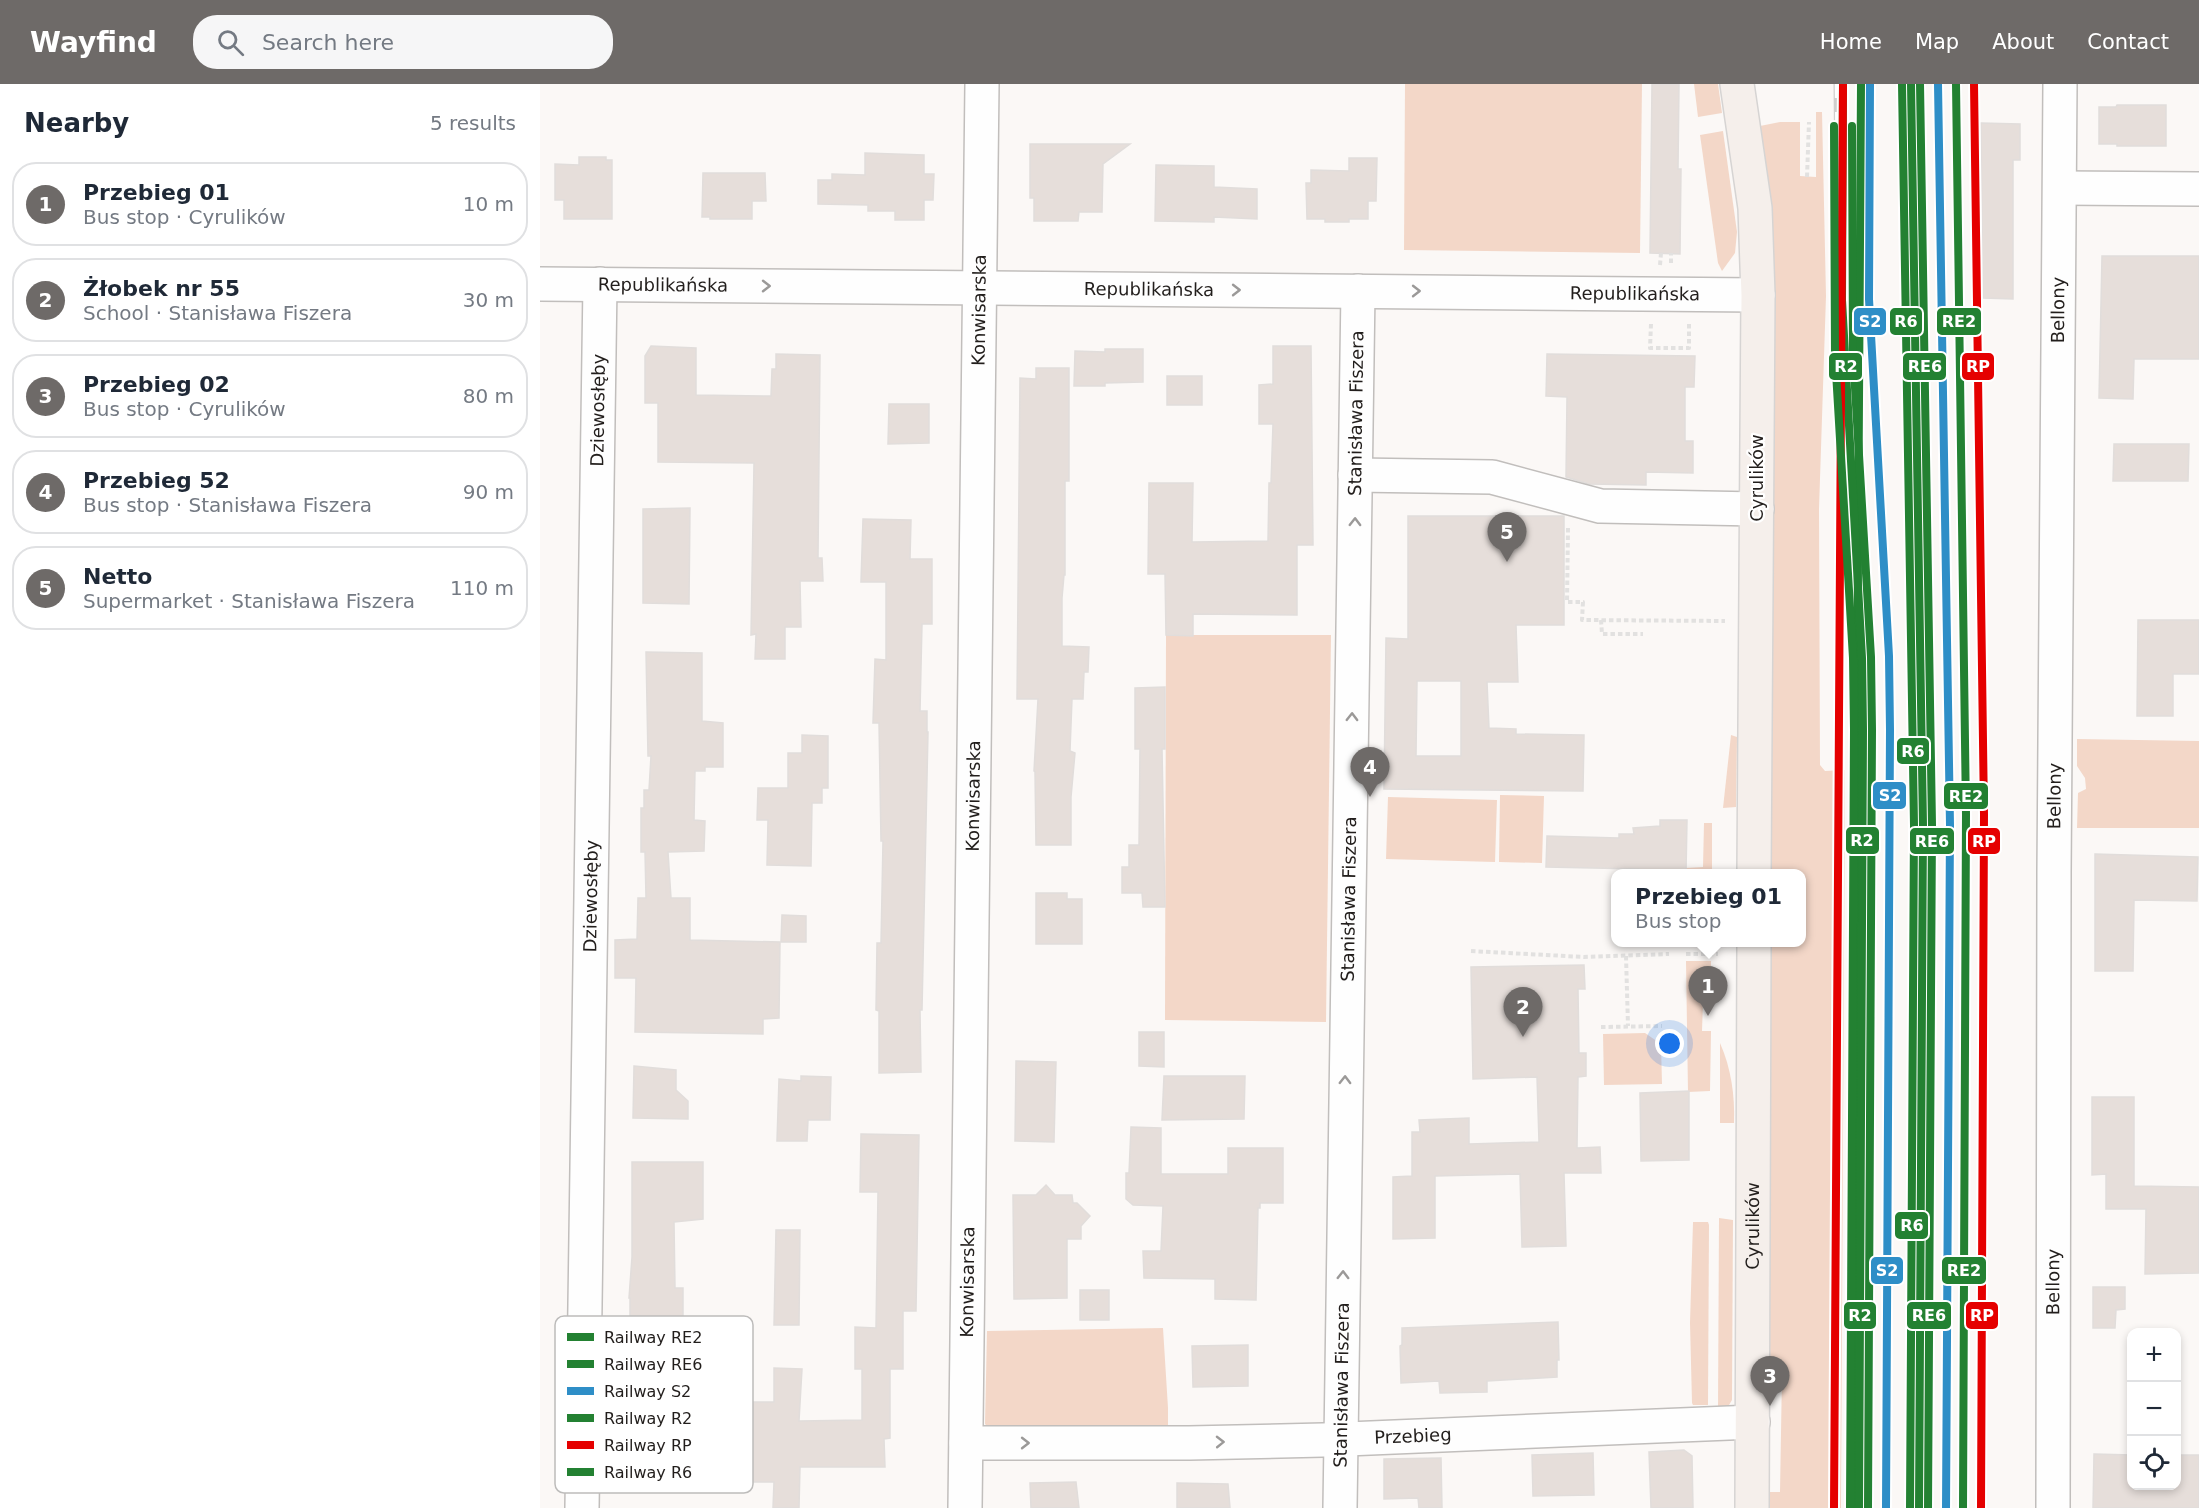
<!DOCTYPE html>
<meta charset="utf-8">
<style>
:root{--surface:#fff;--page:#f6f6f7;--text:#1f2937;--muted:#747a83;--line:#e0e1e3;--accent:#6e6a68}
body{margin:0;font-family:"DejaVu Sans",sans-serif;background:var(--page);color:var(--text)}
.controls{position:absolute;right:18px;bottom:18px;display:grid;overflow:hidden;border-radius:12px;box-shadow:0 3px 9px #0003}
.controls button{width:54px;height:54px;display:grid;place-items:center;padding:0;border:0;border-bottom:2px solid var(--line);background:var(--surface);color:var(--text);font:30px sans-serif}
.you{position:absolute;left:1130px;top:960px;width:21px;height:21px;margin:-15px;border:4px solid #fff;border-radius:50%;background:#1a73e8;box-shadow:0 0 0 9px #1a73e833}
.badge{display:grid;place-items:center;width:39px;height:39px;border-radius:50%;background:var(--accent);color:#fff;font-size:20px;font-weight:700}
.pin{position:absolute;translate:-50% -50px;filter:drop-shadow(0 2px 3px #0008)}
.pin::after{content:'';position:absolute;top:32px;width:21px;height:18px;background:inherit;clip-path:polygon(0 0,100% 0,50% 100%)}
.popup{position:absolute;left:1071px;top:785px;width:195px;height:78px;box-sizing:border-box;display:grid;place-content:center;border-radius:12px;background:var(--surface);filter:drop-shadow(0 2px 4px #0005);font-size:20px;white-space:nowrap;color:var(--muted)}
.popup b{font-size:22px;color:var(--text)}
.popup::after{content:'';position:absolute;left:50%;top:100%;margin-left:-12px;border:12px solid transparent;border-top-color:var(--surface)}
.list{margin:0;padding:0;list-style:none}
h2{display:flex;justify-content:space-between;align-items:center;height:78px;margin:0;padding:0 24px;font-size:26px}
h2 small{font-size:20px;font-weight:400;color:var(--muted)}
.list li{display:grid;grid-template-columns:39px 1fr auto;gap:18px;align-items:center;box-sizing:border-box;height:84px;margin:0 12px 12px;padding:0 12px;border:2px solid var(--line);border-radius:24px}
.list b{display:block;font-size:22px;white-space:nowrap}
.list p{margin:0;font-size:20px;white-space:nowrap;color:var(--muted)}
.list em{font-size:20px;font-style:normal;color:var(--muted)}
.icon{flex:none;width:33px;height:33px;fill:none;stroke:currentColor;stroke-width:2;stroke-linecap:round;stroke-linejoin:round}
.map{position:relative;flex:none;width:1659px;height:1424px;overflow:hidden}
header{display:flex;align-items:center;gap:36px;box-sizing:border-box;height:84px;padding:0 30px;background:var(--accent);color:#fff}
header strong{font-size:28px}
nav{display:flex;gap:33px;margin-inline-start:auto;font-size:21px}
.search{width:420px;height:54px;background:var(--page);display:flex;align-items:center;gap:15px;box-sizing:border-box;padding:0 21px;border-radius:24px;color:var(--muted);font-size:22px}
main{display:flex}
aside{flex:1;background:var(--surface)}
.map>svg:first-child{display:block}
.green{fill:#f3d7c8}
.building{fill:#e6deda;stroke:#e1dddb;stroke-width:1.5;fill-rule:evenodd}
.lines{fill:none;stroke-linecap:round;stroke-linejoin:round}
.minor-casing{stroke:#c1bebc;stroke-width:36}
.major-casing{stroke:#d6d4d3;stroke-width:36}
.path{stroke:#e2e1e0;stroke-width:4;stroke-dasharray:4.5 3;stroke-linecap:butt}
.minor{stroke:#fefefe;stroke-width:33}
.major{stroke:#f5efeb;stroke-width:33}
.rail-casing{stroke:#d0cecd;stroke-width:7}
.rail{stroke:#fff;stroke-width:4.5;stroke-dasharray:14;stroke-linecap:butt}
.rail-1-casing{stroke:#fff;stroke-width:12}
.rail-2-casing{stroke:#fff;stroke-width:12}
.rail-3-casing{stroke:#fff;stroke-width:12}
.rail-4-casing{stroke:#fff;stroke-width:12}
.rail-5-casing{stroke:#fff;stroke-width:12}
.rail-6-casing{stroke:#fff;stroke-width:12}
.rail-1{stroke:#238132;stroke-width:8}
.rail-2{stroke:#238132;stroke-width:8}
.rail-3{stroke:#2e8ec7;stroke-width:8}
.rail-4{stroke:#238132;stroke-width:8}
.rail-5{stroke:#e50000;stroke-width:8}
.rail-6{stroke:#238132;stroke-width:8}
.oneway{stroke:#9b9998}
.labels{text-anchor:middle;stroke-width:4.5;stroke-linejoin:round;paint-order:stroke}
.street-label{font-size:18px;fill:#221e1c;stroke:#fff}
.key{fill:#fff;stroke:#bdbcbb;stroke-width:1.5}
.key-label{font-size:16px;fill:#221e1c}
.line-badge{stroke:#fff;stroke-width:2}
.badge-label{font-size:16px;text-anchor:middle;font-weight:bold;fill:#fff}
</style>
<header>
<strong>Wayfind</strong>
<div class="search"><svg class="icon" aria-label="search" viewBox="0 0 24 24"><circle cx="10" cy="10" r="6"/><path d="M15 15l6 6"/></svg>Search here</div>
<nav><a>Home</a><a>Map</a><a>About</a><a>Contact</a></nav>
</header>
<main>
<aside>
<h2>Nearby<small>5 results</small></h2>
<ul class="list">
<li><span class="badge">1</span><div><b>Przebieg 01</b><p>Bus stop · Cyrulików</p></div><em>10 m</em></li>
<li><span class="badge">2</span><div><b>Żłobek nr 55</b><p>School · Stanisława Fiszera</p></div><em>30 m</em></li>
<li><span class="badge">3</span><div><b>Przebieg 02</b><p>Bus stop · Cyrulików</p></div><em>80 m</em></li>
<li><span class="badge">4</span><div><b>Przebieg 52</b><p>Bus stop · Stanisława Fiszera</p></div><em>90 m</em></li>
<li><span class="badge">5</span><div><b>Netto</b><p>Supermarket · Stanisława Fiszera</p></div><em>110 m</em></li>
</ul>
</aside>
<div class="map">
<svg width="1659" height="1424" viewBox="0 0 1659 1424">
<rect width="100%" height="100%" fill="#fbf8f6"/>
<g class="green">
<polygon points="865,0 1102,0 1100,169 864,166"/>
<polygon points="1154,0 1178,0 1182,29 1158,33"/>
<polygon points="1276,28 1282,28 1286,212 1279,425 1280,681 1285,687 1305,686 1301,1424 1226,1424 1226,1408 1240,1408 1242,1290 1227,1289 1230,859 1261,858 1261,790 1230,789 1234,175 1220,42 1240,38 1260,38 1260,92 1276,93"/>
<polygon points="1183,47 1197,148 1195,169 1182,187 1178,179 1160,51"/>
<polygon points="626,551 791,551 786,938 625,936"/>
<polygon points="1191,651 1197,653 1196,723 1183,724"/>
<polygon points="1537,655 1659,657 1659,744 1537,744 1538,709 1546,705 1545,694 1537,682"/>
<polygon points="960,711 1004,712 1002,779 959,778"/>
<polygon points="848,713 957,716 955,778 846,775"/>
<polygon points="1164,739 1172,739 1172,786 1146,786 1146,784 1163,783"/>
<polygon points="1146,877 1171,877 1171,917 1163,918 1162,947 1171,947 1170,1007 1148,1008"/>
<polygon points="1105,949 1121,960 1122,1000 1064,1001 1063,950"/>
<path d="M1180,959c11,25 15,52 14,80h-14z"/>
<polygon points="1179,1134 1193,1136 1192,1316 1189,1321 1178,1326"/>
<polygon points="1153,1138 1168,1138 1169,1141 1168,1321 1153,1321 1152,1319 1150,1239"/>
<polygon points="623,1244 628,1324 628,1343 448,1343 445,1340 447,1247"/>
</g>
<g class="building">
<polygon points="1112,0 1139,0 1138,85 1141,85 1140,170 1110,169"/>
<polygon points="1577,21 1626,21 1626,62 1577,62 1577,60 1559,60 1559,23 1576,23"/>
<polygon points="1441,39 1480,40 1480,76 1473,76 1473,215 1443,214"/>
<polygon points="490,60 590,60 563,80 562,128 539,128 538,137 494,137 494,114 490,114"/>
<polygon points="325,69 384,71 384,90 394,90 393,116 384,116 384,136 355,136 355,127 328,127 328,121 278,120 278,96 292,96 292,90 325,91"/>
<polygon points="39,73 66,73 66,76 72,76 72,135 24,135 24,116 15,116 15,80 39,81"/>
<polygon points="809,74 837,74 836,117 828,117 828,135 809,135 809,138 785,138 785,135 767,135 766,99 771,99 771,86 809,87"/>
<polygon points="616,81 674,82 674,103 717,105 717,135 674,133 674,138 615,137"/>
<polygon points="163,89 225,89 226,117 212,117 212,135 170,135 170,133 162,133"/>
<polygon points="1562,172 1659,172 1659,275 1594,275 1593,315 1559,314"/>
<polygon points="111,262 156,264 156,311 231,312 232,285 236,285 236,270 280,271 278,474 282,474 283,497 260,497 261,543 245,543 245,575 215,575 216,550 211,551 214,379 118,378 118,319 105,319 105,272"/>
<polygon points="733,262 771,262 773,461 757,461 757,531 653,530 653,552 626,551 625,490 608,490 609,399 653,399 652,458 728,457 729,399 731,399 733,340 719,340 719,301 733,300"/>
<polygon points="565,265 603,265 603,298 565,299 565,302 534,302 535,267 565,268"/>
<polygon points="1007,270 1155,272 1154,303 1145,303 1145,357 1153,357 1153,389 1106,388 1106,401 1049,400 1026,393 1027,313 1006,312"/>
<polygon points="496,284 529,284 529,397 525,397 525,491 524,491 522,514 522,562 549,563 548,588 544,588 543,615 532,615 530,667 535,669 531,713 531,761 496,761 495,688 494,687 498,615 477,615 480,294 496,295"/>
<rect x="627" y="292" width="35" height="29"/>
<polygon points="349,320 389,320 389,359 348,360"/>
<polygon points="1574,360 1649,360 1648,397 1573,397"/>
<polygon points="150,424 149,520 103,519 103,425"/>
<path d="M868,432h156v109h-48l2,57h-31l2,46 27,1v5l68,1 -1,56 -199,-2 2,-151 22,1zM877,597h44v75h-45z"/>
<polygon points="323,435 371,436 370,475 392,475 392,540 382,540 380,627 387,627 387,648 388,648 382,926 380,926 381,988 339,989 339,927 336,926 337,859 341,859 343,757 341,757 339,639 333,639 335,575 346,576 346,498 321,498"/>
<polygon points="1598,536 1659,536 1659,590 1633,590 1633,632 1597,632"/>
<polygon points="106,568 162,569 162,637 183,639 183,683 165,683 165,687 155,687 154,736 165,737 164,767 128,768 131,814 150,814 150,856 240,858 239,934 223,935 223,950 95,948 96,894 75,894 75,856 97,855 98,814 106,814 105,768 101,768 101,724 104,724 104,706 109,706 111,672 108,672"/>
<polygon points="625,603 625,665 622,665 625,823 603,823 602,809 582,809 582,783 589,783 589,761 599,761 600,665 595,665 595,604"/>
<polygon points="262,651 288,652 288,704 282,704 282,719 272,719 271,782 227,781 228,736 217,736 218,704 248,704 248,669 262,669"/>
<polygon points="1120,736 1147,736 1146,789 1099,789 1099,785 1006,783 1007,752 1079,754 1079,750 1094,750 1093,744 1120,742"/>
<polygon points="1555,770 1658,773 1657,817 1594,816 1593,887 1555,887"/>
<polygon points="496,809 527,809 527,815 542,815 542,860 496,860"/>
<polygon points="242,831 266,832 266,858 241,858"/>
<polygon points="1044,881 1045,905 1038,905 1039,969 1046,969 1046,992 1038,993 1037,1064 1060,1063 1061,1089 1024,1089 1026,1162 982,1163 980,1090 895,1092 895,1154 853,1155 853,1093 872,1092 872,1048 880,1048 879,1036 929,1034 929,1060 999,1058 997,993 933,995 931,883"/>
<polygon points="599,948 624,948 624,983 599,982"/>
<polygon points="476,977 516,978 514,1058 475,1057"/>
<polygon points="94,982 136,986 136,1006 148,1017 148,1035 93,1034"/>
<polygon points="261,992 291,993 290,1036 268,1036 267,1057 237,1057 239,995 261,997"/>
<polygon points="624,992 705,992 704,1035 622,1036"/>
<polygon points="1149,1007 1149,1076 1101,1077 1100,1009"/>
<polygon points="1552,1013 1594,1013 1594,1102 1659,1103 1659,1189 1605,1190 1606,1125 1566,1125 1566,1090 1552,1091"/>
<polygon points="591,1043 621,1044 621,1090 688,1090 688,1064 743,1064 743,1119 720,1119 720,1124 718,1124 716,1216 675,1215 675,1195 604,1194 603,1167 621,1167 623,1122 593,1121 586,1115 586,1089 589,1089"/>
<polygon points="321,1050 379,1051 376,1227 363,1227 363,1285 350,1285 350,1354 344,1355 345,1383 260,1383 259,1424 233,1424 234,1398 211,1398 212,1318 234,1318 234,1284 262,1285 259,1337 322,1336 322,1285 315,1285 315,1243 336,1244 338,1108 320,1108"/>
<polygon points="92,1078 163,1078 163,1135 134,1138 135,1204 143,1204 143,1241 100,1240 100,1232 90,1232 90,1214 89,1214 92,1173"/>
<polygon points="506,1101 515,1111 532,1111 533,1119 537,1119 550,1132 541,1142 541,1155 527,1155 527,1214 474,1215 473,1111 496,1111"/>
<polygon points="236,1146 260,1146 259,1241 234,1241"/>
<polygon points="1553,1203 1585,1203 1585,1225 1576,1226 1575,1244 1553,1244"/>
<rect x="540" y="1206" width="29" height="30"/>
<polygon points="1018,1238 1019,1276 1017,1276 1017,1293 947,1297 947,1308 900,1309 899,1297 861,1299 860,1262 862,1261 862,1244"/>
<polygon points="708,1261 708,1302 653,1303 652,1262"/>
<polygon points="103,1279 184,1282 184,1302 103,1303"/>
<polygon points="1144,1366 1152,1372 1153,1424 1111,1424 1109,1368"/>
<polygon points="88,1369 133,1370 133,1397 88,1396"/>
<polygon points="1053,1369 1054,1411 993,1412 992,1371"/>
<polygon points="1554,1370 1592,1371 1592,1401 1636,1401 1636,1371 1659,1371 1659,1424 1553,1424"/>
<polygon points="901,1374 902,1424 879,1424 878,1414 844,1415 844,1375"/>
<polygon points="536,1398 539,1424 491,1424 490,1399"/>
<polygon points="637,1399 688,1400 690,1424 637,1424"/>
</g>
<g class="lines">
<defs>
<g id="minor">
<polyline points="1520,104 1659,105"/>
<path id="s1" d="M0,200l1218,11"/>
<polyline points="815,391 952,393 1060,422 1217,425"/>
<path id="s2" d="M426,1359h223l134,-3 430,-18"/>
<path id="s3" d="M42,1424l18,-1224"/>
<path id="s4" d="M425,1424l17,-1424"/>
<path id="s5" d="M800,1424l18,-1217"/>
<path id="s6" d="M1513,1424l1,-634 6,-790"/>
</g>
<g id="major">
<polyline points="1197,0 1215,124 1218,211 1214,790"/>
<path id="s7" d="M1212,1424l2,-566"/>
</g>
</defs>
<use href="#minor" class="minor-casing"/>
<use href="#major" class="major-casing"/>
<g class="path">
<polyline points="1267,93 1269,38"/>
<polyline points="1131,179 1131,169"/>
<polyline points="1120,181 1121,169"/>
<polyline points="1111,240 1110,264 1149,264 1149,240"/>
<polyline points="1028,444 1027,518 1043,518 1042,536 1185,537"/>
<polyline points="1061,536 1062,550 1103,550"/>
<polyline points="931,867 1044,873 1129,870"/>
<polyline points="1146,870 1178,870"/>
<polyline points="1086,872 1088,942"/>
<polyline points="1061,943 1122,942"/>
</g>
<use href="#minor" class="minor"/>
<use href="#major" class="major"/>
<defs>
<polyline id="rail" points="1297,0 1299,205 1304,339 1316,539 1317,671"/>
</defs>
<use href="#rail" class="rail-casing"/>
<use href="#rail" class="rail"/>
<defs>
<g id="rail-1">
<polyline points="1416,0 1426,730 1423,1424"/>
<polyline points="1312,1424 1321,0"/>
</g>
<g id="rail-2">
<polyline points="1380,0 1392,741 1388,1424"/>
<polyline points="1312,42 1313,270 1331,573 1332,646 1328,1424"/>
</g>
<g id="rail-3">
<polyline points="1330,0 1329,215 1349,572 1350,646 1346,1424"/>
<polyline points="1398,0 1410,741 1406,1424"/>
</g>
<g id="rail-4">
<polyline points="1303,0 1302,216 1322,574 1323,646 1319,1424"/>
<polyline points="1371,0 1383,741 1379,1424"/>
</g>
<g id="rail-5">
<polyline points="1434,0 1444,730 1441,1424"/>
<polyline points="1294,1424 1303,0"/>
</g>
<g id="rail-6">
<polyline points="1362,0 1374,741 1370,1424"/>
<polyline points="1294,42 1295,271 1313,574 1314,646 1310,1424"/>
</g>
</defs>
<use href="#rail-1" class="rail-1-casing"/>
<use href="#rail-2" class="rail-2-casing"/>
<use href="#rail-3" class="rail-3-casing"/>
<use href="#rail-4" class="rail-4-casing"/>
<use href="#rail-5" class="rail-5-casing"/>
<use href="#rail-6" class="rail-6-casing"/>
<use href="#rail-1" class="rail-1"/>
<use href="#rail-2" class="rail-2"/>
<use href="#rail-3" class="rail-3"/>
<use href="#rail-4" class="rail-4"/>
<use href="#rail-5" class="rail-5"/>
<use href="#rail-6" class="rail-6"/>
</g>
<defs><path id="oneway-chevron" d="M-2-3.5L2.5 0L-2 3.5" fill="none" stroke-width="1.6" stroke-linecap="round" stroke-linejoin="round" transform="scale(1.5)"/></defs>
<g class="oneway">
<use href="#oneway-chevron" transform="translate(226 202)"/>
<use href="#oneway-chevron" transform="translate(696 206)"/>
<use href="#oneway-chevron" transform="translate(876 207)"/>
<use href="#oneway-chevron" transform="translate(815 438) rotate(-89)"/>
<use href="#oneway-chevron" transform="translate(812 633) rotate(-89)"/>
<use href="#oneway-chevron" transform="translate(805 996) rotate(-89)"/>
<use href="#oneway-chevron" transform="translate(803 1191) rotate(-89)"/>
<use href="#oneway-chevron" transform="translate(680 1358) rotate(-1)"/>
<use href="#oneway-chevron" transform="translate(485 1359)"/>
</g>
<g class="labels">
<g class="street-label">
<text dy="6" stroke="none"><textPath href="#s1" startOffset="123">Republikańska</textPath></text>
<text dy="6" stroke="none"><textPath href="#s1" startOffset="609">Republikańska</textPath></text>
<text dy="6" stroke="none"><textPath href="#s1" startOffset="1095">Republikańska</textPath></text>
<text dy="6" stroke="none"><textPath href="#s4" startOffset="1198">Konwisarska</textPath></text>
<text dy="6" stroke="none"><textPath href="#s6" startOffset="1198">Bellony</textPath></text>
<text dy="6" stroke="none"><textPath href="#s3" startOffset="1098">Dziewosłęby</textPath></text>
<text dy="6" stroke="none"><textPath href="#s5" startOffset="1095">Stanisława Fiszera</textPath></text>
<text transform="translate(1217 394) rotate(-90)" y="6">Cyrulików</text>
<text dy="6" stroke="none"><textPath href="#s4" startOffset="712">Konwisarska</textPath></text>
<text dy="6" stroke="none"><textPath href="#s6" startOffset="712">Bellony</textPath></text>
<text dy="6" stroke="none"><textPath href="#s3" startOffset="612">Dziewosłęby</textPath></text>
<text dy="6" stroke="none"><textPath href="#s5" startOffset="609">Stanisława Fiszera</textPath></text>
<text dy="6" stroke="none"><textPath href="#s7" startOffset="282">Cyrulików</textPath></text>
<text dy="6" stroke="none"><textPath href="#s4" startOffset="226">Konwisarska</textPath></text>
<text dy="6" stroke="none"><textPath href="#s6" startOffset="226">Bellony</textPath></text>
<text dy="6" stroke="none"><textPath href="#s5" startOffset="123">Stanisława Fiszera</textPath></text>
<text dy="6" stroke="none"><textPath href="#s2" startOffset="447">Przebieg</textPath></text>
</g>
</g>
<rect x="15" y="1232" width="198" height="177" rx="9" class="key"/>
<rect x="27" y="1249" width="27" height="8" fill="#238132"/>
<rect x="27" y="1276" width="27" height="8" fill="#238132"/>
<rect x="27" y="1303" width="27" height="8" fill="#2e8ec7"/>
<rect x="27" y="1330" width="27" height="8" fill="#238132"/>
<rect x="27" y="1357" width="27" height="8" fill="#e50000"/>
<rect x="27" y="1384" width="27" height="8" fill="#238132"/>
<g class="key-label">
<text x="64" y="1259">Railway RE2</text>
<text x="64" y="1286">Railway RE6</text>
<text x="64" y="1313">Railway S2</text>
<text x="64" y="1340">Railway R2</text>
<text x="64" y="1367">Railway RP</text>
<text x="64" y="1394">Railway R6</text>
</g>
<g class="line-badge">
<rect x="1349" y="223" width="34" height="29" rx="6" fill="#238132"/>
<rect x="1396" y="223" width="46" height="29" rx="6" fill="#238132"/>
<rect x="1313" y="223" width="34" height="29" rx="6" fill="#2e8ec7"/>
<rect x="1362" y="268" width="45" height="29" rx="6" fill="#238132"/>
<rect x="1421" y="268" width="34" height="29" rx="6" fill="#e50000"/>
<rect x="1288" y="268" width="35" height="29" rx="6" fill="#238132"/>
<rect x="1356" y="653" width="34" height="28" rx="6" fill="#238132"/>
<rect x="1332" y="697" width="35" height="29" rx="6" fill="#2e8ec7"/>
<rect x="1403" y="698" width="46" height="28" rx="6" fill="#238132"/>
<rect x="1305" y="742" width="35" height="29" rx="6" fill="#238132"/>
<rect x="1369" y="743" width="46" height="28" rx="6" fill="#238132"/>
<rect x="1427" y="743" width="34" height="28" rx="6" fill="#e50000"/>
<rect x="1354" y="1127" width="35" height="29" rx="6" fill="#238132"/>
<rect x="1330" y="1172" width="34" height="29" rx="6" fill="#2e8ec7"/>
<rect x="1401" y="1172" width="46" height="29" rx="6" fill="#238132"/>
<rect x="1303" y="1217" width="34" height="29" rx="6" fill="#238132"/>
<rect x="1366" y="1217" width="46" height="29" rx="6" fill="#238132"/>
<rect x="1425" y="1217" width="34" height="29" rx="6" fill="#e50000"/>
</g>
<g class="badge-label">
<text x="1366" y="243">R6</text>
<text x="1419" y="243">RE2</text>
<text x="1330" y="243">S2</text>
<text x="1385" y="288">RE6</text>
<text x="1438" y="288">RP</text>
<text x="1306" y="288">R2</text>
<text x="1373" y="673">R6</text>
<text x="1350" y="717">S2</text>
<text x="1426" y="718">RE2</text>
<text x="1322" y="762">R2</text>
<text x="1392" y="763">RE6</text>
<text x="1444" y="763">RP</text>
<text x="1372" y="1147">R6</text>
<text x="1347" y="1192">S2</text>
<text x="1424" y="1192">RE2</text>
<text x="1320" y="1237">R2</text>
<text x="1389" y="1237">RE6</text>
<text x="1442" y="1237">RP</text>
</g>
</svg>
<div class="controls">
<button>+</button>
<button>−</button>
<button><svg class="icon" aria-label="locate" viewBox="0 0 24 24"><circle cx="12" cy="12" r="6"/><path d="M12 2v4M12 18v4M2 12h4M18 12h4"/></svg></button>
</div>
<div class="you"></div>
<div class="pin badge" style="left:1168px;top:932px">1</div>
<div class="popup"><b>Przebieg 01</b>Bus stop</div>
<div class="pin badge" style="left:983px;top:953px">2</div>
<div class="pin badge" style="left:1230px;top:1322px">3</div>
<div class="pin badge" style="left:830px;top:713px">4</div>
<div class="pin badge" style="left:967px;top:478px">5</div>
</div>
</main>
